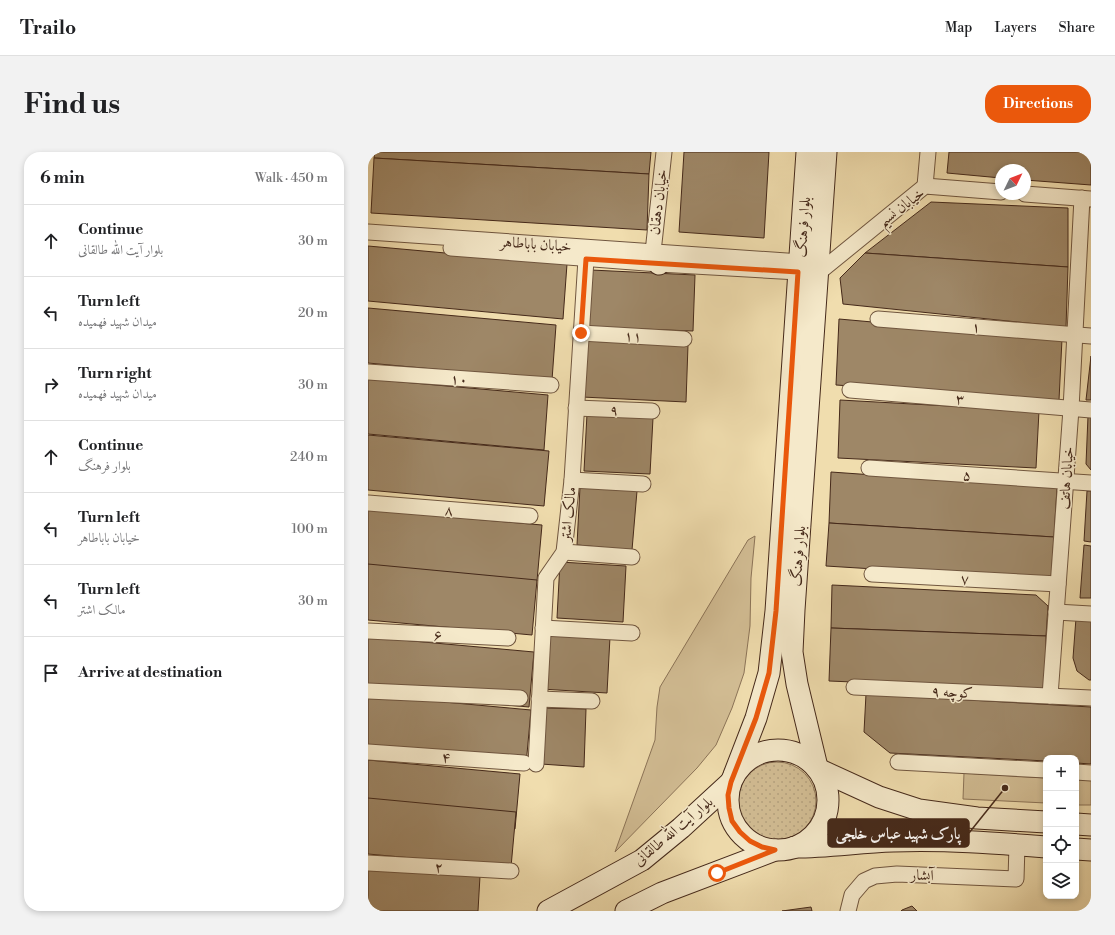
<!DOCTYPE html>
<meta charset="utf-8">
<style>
:root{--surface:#fff;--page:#f2f2f2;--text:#202124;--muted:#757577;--line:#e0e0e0;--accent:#ea580c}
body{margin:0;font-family:"Libre Bodoni",Amiri,serif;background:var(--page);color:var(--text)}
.controls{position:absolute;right:12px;bottom:12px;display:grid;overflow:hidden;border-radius:8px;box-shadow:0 2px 6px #0003}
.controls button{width:36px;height:36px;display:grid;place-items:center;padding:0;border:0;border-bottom:1px solid var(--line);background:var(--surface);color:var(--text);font:20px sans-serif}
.compass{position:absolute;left:627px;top:12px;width:36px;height:36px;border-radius:50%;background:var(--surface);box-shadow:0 2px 6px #0003;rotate:47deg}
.stop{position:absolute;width:12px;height:12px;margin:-9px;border:3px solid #ea580c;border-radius:50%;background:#fff}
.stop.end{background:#ea580c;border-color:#fff;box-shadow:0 1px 4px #0008}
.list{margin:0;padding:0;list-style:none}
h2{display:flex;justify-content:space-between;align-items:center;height:52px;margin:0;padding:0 16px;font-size:17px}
h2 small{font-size:13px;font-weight:400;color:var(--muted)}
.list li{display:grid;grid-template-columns:26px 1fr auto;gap:12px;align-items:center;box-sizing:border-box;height:72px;padding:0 16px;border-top:1px solid var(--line)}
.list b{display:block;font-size:15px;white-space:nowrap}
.list p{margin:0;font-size:13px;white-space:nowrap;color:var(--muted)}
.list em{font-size:13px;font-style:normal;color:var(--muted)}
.icon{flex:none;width:22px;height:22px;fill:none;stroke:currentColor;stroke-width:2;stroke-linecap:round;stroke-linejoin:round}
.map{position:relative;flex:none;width:723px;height:759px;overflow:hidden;border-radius:16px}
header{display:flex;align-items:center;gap:24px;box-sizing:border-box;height:56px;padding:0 20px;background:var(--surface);border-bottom:1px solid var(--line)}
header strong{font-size:19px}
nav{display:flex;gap:22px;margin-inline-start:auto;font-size:14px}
.intro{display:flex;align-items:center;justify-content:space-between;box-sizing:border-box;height:96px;padding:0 24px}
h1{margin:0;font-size:28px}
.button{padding:10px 18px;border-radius:16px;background:var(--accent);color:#fff;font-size:14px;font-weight:700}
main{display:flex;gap:24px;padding:0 24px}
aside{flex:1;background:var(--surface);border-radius:16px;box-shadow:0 2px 6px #0003}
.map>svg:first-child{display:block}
.grass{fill:url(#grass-dots);stroke:#8c7458}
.park{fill:#d3be95;stroke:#8c7458}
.building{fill:#9e8767;stroke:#45291a}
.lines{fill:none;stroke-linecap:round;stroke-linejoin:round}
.street-casing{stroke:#70563f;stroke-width:17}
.secondary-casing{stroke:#45291a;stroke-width:23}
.street{stroke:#f5e9ca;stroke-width:15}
.secondary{stroke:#f5e9ca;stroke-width:21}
.route{stroke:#ea580c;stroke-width:5}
.labels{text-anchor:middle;stroke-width:3;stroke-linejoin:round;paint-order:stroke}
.street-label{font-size:15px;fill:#45291a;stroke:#f5e9ca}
.leader{fill:none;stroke:#45291a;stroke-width:1.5}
.callout-dot{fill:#45291a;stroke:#f5e9ca;stroke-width:1.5}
.callout{fill:#45291a;stroke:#45291a;stroke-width:1.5}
.callout-label{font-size:16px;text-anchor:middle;font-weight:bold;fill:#fff}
</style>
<header>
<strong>Trailo</strong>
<nav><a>Map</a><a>Layers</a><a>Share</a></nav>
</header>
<div class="intro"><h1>Find us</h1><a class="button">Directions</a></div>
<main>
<aside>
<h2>6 min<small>Walk · 450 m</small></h2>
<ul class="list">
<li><svg class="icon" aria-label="ahead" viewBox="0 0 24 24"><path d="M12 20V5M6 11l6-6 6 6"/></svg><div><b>Continue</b><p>بلوار آیت الله طالقانی</p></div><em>30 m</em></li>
<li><svg class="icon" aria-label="left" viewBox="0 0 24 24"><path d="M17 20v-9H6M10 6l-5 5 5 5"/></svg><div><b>Turn left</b><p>میدان شهید فهمیده</p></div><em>20 m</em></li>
<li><svg class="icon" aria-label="right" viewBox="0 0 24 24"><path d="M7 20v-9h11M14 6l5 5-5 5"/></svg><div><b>Turn right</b><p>میدان شهید فهمیده</p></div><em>30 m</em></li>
<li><svg class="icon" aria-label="ahead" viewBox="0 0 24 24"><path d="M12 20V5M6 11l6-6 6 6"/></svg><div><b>Continue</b><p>بلوار فرهنگ</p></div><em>240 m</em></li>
<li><svg class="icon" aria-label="left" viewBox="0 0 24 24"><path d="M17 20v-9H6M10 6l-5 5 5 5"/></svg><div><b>Turn left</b><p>خیابان باباطاهر</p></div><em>100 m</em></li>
<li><svg class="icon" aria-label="left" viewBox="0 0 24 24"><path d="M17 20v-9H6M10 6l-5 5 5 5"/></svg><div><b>Turn left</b><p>مالک اشتر</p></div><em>30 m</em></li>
<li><svg class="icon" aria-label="arrive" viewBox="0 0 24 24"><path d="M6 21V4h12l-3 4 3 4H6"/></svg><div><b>Arrive at destination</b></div></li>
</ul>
</aside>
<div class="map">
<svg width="723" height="759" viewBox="0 0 723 759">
<defs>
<pattern id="grass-dots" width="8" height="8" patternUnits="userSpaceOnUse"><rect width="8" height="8" fill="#d3be95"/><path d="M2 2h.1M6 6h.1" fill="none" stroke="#b6a380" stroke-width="1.8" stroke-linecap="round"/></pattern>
</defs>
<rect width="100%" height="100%" fill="#f0ddae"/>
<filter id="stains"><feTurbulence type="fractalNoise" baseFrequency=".005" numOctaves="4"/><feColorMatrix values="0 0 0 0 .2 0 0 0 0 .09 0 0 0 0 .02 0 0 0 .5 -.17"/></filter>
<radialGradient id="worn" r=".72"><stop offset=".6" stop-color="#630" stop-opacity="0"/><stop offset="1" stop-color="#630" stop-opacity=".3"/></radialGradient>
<circle class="grass" cx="409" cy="649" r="39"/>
<g class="park">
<polygon points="387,384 383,426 382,474 376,521 364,556 348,593 329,616 247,700 287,588 289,555 292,535 380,388"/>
<polygon points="596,621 678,626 678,651 595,647"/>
<polygon points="708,627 723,628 723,653 708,653"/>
</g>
<g class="building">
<polygon points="7,0 283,0 281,22 6,6"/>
<polygon points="316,0 401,0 396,86 311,80"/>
<polygon points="581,0 723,0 723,33 657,28 657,18 633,18 633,26 579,21"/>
<polygon points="6,6 281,22 279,78 3,61"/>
<polygon points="563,50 700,56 700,115 497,101"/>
<polygon points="0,94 199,112 195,167 0,149"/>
<polygon points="497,101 700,115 698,175 475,152 472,126"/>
<polygon points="223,118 327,123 325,179 221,175"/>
<polygon points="0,156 188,173 184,228 0,211"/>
<polygon points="471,167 694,187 691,248 468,233"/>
<polygon points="216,189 320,193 318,250 214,245"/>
<polygon points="723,204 723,248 718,248"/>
<polygon points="0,227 180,243 176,298 0,282"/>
<polygon points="472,248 671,259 668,316 470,306"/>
<polygon points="219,262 285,266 282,322 216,319"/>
<polygon points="720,264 723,264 723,318 718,312"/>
<polygon points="0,283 181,299 176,354 0,338"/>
<polygon points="463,320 689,336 686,385 461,371"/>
<polygon points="212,335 269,339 264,398 209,393"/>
<polygon points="719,339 723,339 723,390 716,389"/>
<polygon points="0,358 174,373 169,429 0,413"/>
<polygon points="461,371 686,385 683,428 458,414"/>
<polygon points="716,393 723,394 723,446 712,446"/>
<polygon points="192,410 258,414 255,470 189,466"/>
<polygon points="0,412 169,428 164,483 0,468"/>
<polygon points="464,433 668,443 680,454 678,484 463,476"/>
<polygon points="708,466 723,468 723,528 721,528 709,519 705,506"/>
<polygon points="463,476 678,484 677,538 461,529"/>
<polygon points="176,481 242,485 239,541 173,537"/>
<polygon points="0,485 166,500 161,555 0,541"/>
<polygon points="498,542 723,555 723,612 708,611 708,606 678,606 678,609 522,601 496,580"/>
<polygon points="0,543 163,558 158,613 0,599"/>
<polygon points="175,556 218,557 216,615 173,612"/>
<polygon points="0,608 152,622 147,677 0,663"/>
<polygon points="0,646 148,660 143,715 0,702"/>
<polygon points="0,716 112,724 110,759 0,759"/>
<polygon points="544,754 549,759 533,759 534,758"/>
<polygon points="443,755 444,759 414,759"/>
</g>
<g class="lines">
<defs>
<g id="street">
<polyline points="557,34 560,0"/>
<polyline points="657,42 723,47"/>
<polyline points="0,80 433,110"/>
<polyline points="83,96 291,112 430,120"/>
<polyline points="285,100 296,0"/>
<polyline points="449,122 557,34 633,40"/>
<polyline points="510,167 723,184"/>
<polyline points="213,181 316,187"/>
<polyline points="0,220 183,233"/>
<polyline points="482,238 723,258"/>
<polyline points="208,256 284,259"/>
<polyline points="501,316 723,331"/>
<polyline points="204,328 275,332"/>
<polyline points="0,351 162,364"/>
<polyline points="196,400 264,405"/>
<polyline points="504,422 690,432"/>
<polyline points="688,460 723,462"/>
<polyline points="175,476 264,481"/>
<polyline points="0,479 140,486"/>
<polyline points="486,535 723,546"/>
<polyline points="0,539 152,546"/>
<polyline points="682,544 703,257 714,46"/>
<polyline points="171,547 224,549"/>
<polyline points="0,600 156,611"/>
<polyline points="530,610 678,618"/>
<polyline points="168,612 178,426 196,400 204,328 218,107"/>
<polyline points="708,620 723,621"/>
<polyline points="0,711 143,719"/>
<polyline points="480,759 484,743 496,729 507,724 529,722 648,727 649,693"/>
</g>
<g id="secondary">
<polyline points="285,100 291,112"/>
<circle cx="410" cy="648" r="50"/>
<polyline points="449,615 429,532 424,500 426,458 458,0"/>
<polyline points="452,618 511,645 551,658 609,666 678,670"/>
<polyline points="366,623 388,566 401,521 408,459 439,0"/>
<polyline points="708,672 723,673"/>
<path d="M427,695c33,0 65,-5 98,-6 51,-2 102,2 153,6"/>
<polyline points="708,697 723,698"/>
<polyline points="180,759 274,708 313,676 363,630"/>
<polyline points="258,759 294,741 407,698"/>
</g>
</defs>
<use href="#street" class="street-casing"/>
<use href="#secondary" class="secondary-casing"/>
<use href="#street" class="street"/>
<use href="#secondary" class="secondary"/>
</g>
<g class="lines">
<polyline class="route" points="213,181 218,107 430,120 408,459 401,521 388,566 363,630 360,643 361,656 364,669 372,680 382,689 394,695 407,698 349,721"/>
</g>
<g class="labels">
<g class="street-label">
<text transform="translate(290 50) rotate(-83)" y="5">خیابان دهقان</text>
<text transform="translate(533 55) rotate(-37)" y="5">خیابان نسیم</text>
<text transform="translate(435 75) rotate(-86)" y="5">بلوار فرهنگ</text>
<text transform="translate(168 92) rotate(4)" y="5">خیابان باباطاهر</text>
<text transform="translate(608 175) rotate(5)" y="5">۱</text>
<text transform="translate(265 184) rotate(3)" y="5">۱۱</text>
<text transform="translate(91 227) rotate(4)" y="5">۱۰</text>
<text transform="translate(592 247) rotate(5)" y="5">۳</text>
<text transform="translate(246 258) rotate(2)" y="5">۹</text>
<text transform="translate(599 323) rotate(4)" y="5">۵</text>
<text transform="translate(698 326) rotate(-86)" y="5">خیابان هاتف</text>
<text transform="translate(81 358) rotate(4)" y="5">۸</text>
<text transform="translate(200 362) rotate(-84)" y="5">مالک اشتر</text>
<text transform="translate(430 404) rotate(-86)" y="5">بلوار فرهنگ</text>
<text transform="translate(597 427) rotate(3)" y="5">۷</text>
<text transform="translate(70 483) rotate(3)" y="5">۶</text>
<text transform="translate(584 540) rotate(3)" y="5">کوچه ۹</text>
<text transform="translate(78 605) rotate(4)" y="5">۴</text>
<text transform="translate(305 679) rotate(-40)" y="5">بلوار آیت الله طالقانی</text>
<text transform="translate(71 715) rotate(3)" y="5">۲</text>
<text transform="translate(554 723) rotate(2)" y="5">آبشار</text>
</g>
</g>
<path class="leader" d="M637 636L601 681"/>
<circle class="callout-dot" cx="637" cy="636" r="4"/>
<rect class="callout" x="460" y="667" width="141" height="28" rx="4"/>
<g class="callout-label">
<text x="530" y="687">پارک شهید عباس خلجی</text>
</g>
<rect width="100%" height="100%" filter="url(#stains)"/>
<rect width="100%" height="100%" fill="url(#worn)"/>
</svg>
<div class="controls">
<button>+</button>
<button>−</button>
<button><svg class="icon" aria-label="locate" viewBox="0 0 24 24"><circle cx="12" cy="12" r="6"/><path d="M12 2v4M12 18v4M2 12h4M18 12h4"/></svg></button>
<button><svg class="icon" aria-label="layers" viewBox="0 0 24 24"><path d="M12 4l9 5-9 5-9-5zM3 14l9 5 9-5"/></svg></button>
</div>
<svg class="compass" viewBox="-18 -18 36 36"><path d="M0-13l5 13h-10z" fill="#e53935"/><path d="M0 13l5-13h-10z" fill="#757577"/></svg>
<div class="stop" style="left:349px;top:721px"></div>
<div class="stop end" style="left:213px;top:181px"></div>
</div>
</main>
